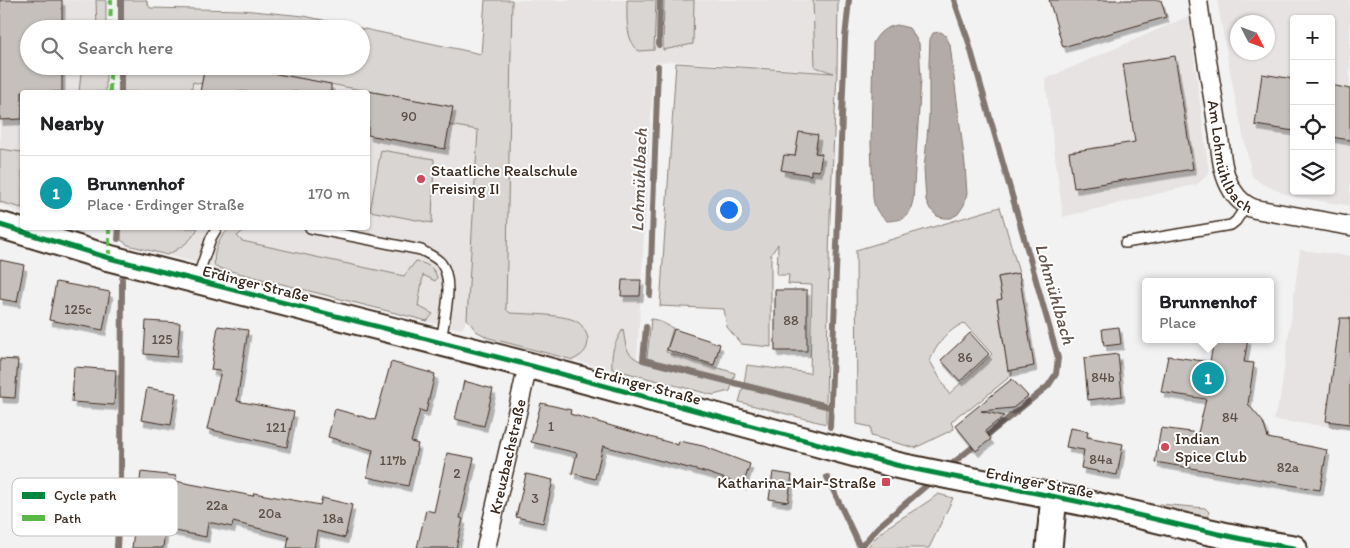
<!DOCTYPE html>
<meta charset="utf-8">
<style>
:root{--surface:#fff;--page:#f6f6f6;--text:#202124;--muted:#757577;--line:#e0e0e0;--accent:#0b8043}
body{margin:0;font-family:Itim,sans-serif;background:var(--page);color:var(--text)}
.controls{position:absolute;right:15px;top:15px;display:grid;overflow:hidden;border-radius:5px;box-shadow:0 1px 4px #0004}
.controls button{width:45px;height:45px;display:grid;place-items:center;padding:0;border:0;border-bottom:1px solid var(--line);background:var(--surface);color:var(--text);font:25px sans-serif}
.compass{position:absolute;left:1230px;top:15px;width:45px;height:45px;border-radius:50%;background:var(--surface);box-shadow:0 1px 4px #0004;rotate:132deg}
.you{position:absolute;left:728px;top:209px;width:18px;height:18px;margin:-12px;border:4px solid #fff;border-radius:50%;background:#1a73e8;box-shadow:0 0 0 8px #1a73e833}
.badge{display:grid;place-items:center;width:32px;height:32px;border-radius:50%;background:var(--accent);color:#fff;font-size:16px;font-weight:700}
.pin{position:absolute;translate:-50% -50%;border:2px solid #fff;box-shadow:0 1px 5px #0006}
.popup{position:absolute;left:1142px;top:278px;width:132px;height:65px;box-sizing:border-box;display:grid;place-content:center;border-radius:5px;background:var(--surface);filter:drop-shadow(0 1px 4px #0005);font-size:16px;white-space:nowrap;color:var(--muted)}
.popup b{font-size:19px;color:var(--text)}
.popup::after{content:'';position:absolute;left:50%;top:100%;margin-left:-10px;border:10px solid transparent;border-top-color:var(--surface)}
.list{margin:0;padding:0;list-style:none}
h2{display:flex;justify-content:space-between;align-items:center;height:65px;margin:0;padding:0 20px;font-size:21px}
h2 small{font-size:16px;font-weight:400;color:var(--muted)}
.list li{display:grid;grid-template-columns:32px 1fr auto;gap:15px;align-items:center;box-sizing:border-box;height:75px;padding:0 20px;border-top:1px solid var(--line)}
.list b{display:block;font-size:19px;white-space:nowrap}
.list p{margin:0;font-size:16px;white-space:nowrap;color:var(--muted)}
.list em{font-size:16px;font-style:normal;color:var(--muted)}
.icon{flex:none;width:28px;height:28px;fill:none;stroke:currentColor;stroke-width:2;stroke-linecap:round;stroke-linejoin:round}
.map{position:relative;flex:none;width:1350px;height:548px;overflow:hidden}
.search{position:absolute;background:var(--surface);box-shadow:0 1px 4px #0004;left:20px;top:20px;width:350px;height:55px;display:flex;align-items:center;gap:12px;box-sizing:border-box;padding:0 18px;border-radius:28px;color:var(--muted);font-size:19px}
.panel{position:absolute;background:var(--surface);box-shadow:0 1px 4px #0004;left:20px;top:90px;width:350px;height:140px;border-radius:5px}
.map>svg:first-child{display:block}
.built{fill:#e6e3e2;fill-rule:evenodd}
.green{fill:#d8d5d2;stroke:#8a8078;fill-rule:evenodd}
.water{fill:#b2aba7;stroke:#827770}
.lines{fill:none;stroke-linecap:round;stroke-linejoin:round}
.stream{stroke:#827770;stroke-width:6}
.building{fill:#c6c0bd;stroke:#3b2a1e;filter:url(#shadow)}
.lane-casing{stroke:#3b2a1e;stroke-width:12}
.street-casing{stroke:#3b2a1e;stroke-width:21}
.secondary-casing{stroke:#3b2a1e;stroke-width:29}
.lane{stroke:#fff;stroke-width:9}
.street{stroke:#fff;stroke-width:18}
.secondary{stroke:#fff;stroke-width:25}
.quiet{stroke:#58b947;stroke-width:4;stroke-dasharray:8 4;stroke-linecap:butt}
.cycleway-casing{stroke:#fff;stroke-width:8}
.cycleway{stroke:#00873e;stroke-width:5}
.poi-dot{fill:#d1495b;stroke:#fff;stroke-width:2}
.labels{text-anchor:middle;stroke-width:4;stroke-linejoin:round;paint-order:stroke}
.number-label{font-size:14px;fill:#5e5046}
.street-label{font-size:16px;fill:#3b2a1e;stroke:#fff}
.poi-label{font-size:16px;fill:#3b2a1e;stroke:#fff;text-anchor:start}
.water-label{font-size:18px;font-style:italic;fill:#65574e;stroke:#fff}
.key{fill:#fff;stroke:#c4bfbc;stroke-width:1}
.key-label{font-size:14px;fill:#3b2a1e}
</style>
<div class="map">
<svg width="1350" height="548" viewBox="0 0 1350 548">
<defs>
<filter id="shadow"><feDropShadow dx="3" dy="5.5" stdDeviation="0" flood-color="#0004"/></filter>
</defs>
<rect width="100%" height="100%" fill="#f3f2f2"/>
<filter id="ink" filterUnits="userSpaceOnUse"><feTurbulence type="fractalNoise" baseFrequency=".02" numOctaves="2"/><feDisplacementMap in="SourceGraphic" scale="10" xChannelSelector="R" yChannelSelector="G"/><feConvolveMatrix kernelMatrix="1 2 1 2 8 2 1 2 1" color-interpolation-filters="sRGB"/></filter>
<g filter="url(#ink)">
<g class="built">
<polygon points="0,0 106,0 106,29 29,29 29,66 106,66 106,92 22,92 22,214 0,204"/>
<polygon points="499,0 819,0 821,71 673,61 654,63 636,376 484,338"/>
<path d="M1217,0h133v206l-60,-10 -28,-12 -10,-8 -18,-83zM1294,19h37v172h-37zM1238,22h30v30h-30z"/>
<polygon points="242,10 304,16 482,55 467,319 462,329 432,323 128,245 129,228 368,228 368,92 142,92 144,66 361,66 361,29"/>
<polygon points="1189,16 1209,173 1198,184 1063,217 1045,79"/>
<polygon points="1300,250 1350,256 1350,429 1273,420 1280,399"/>
</g>
<g class="green">
<polygon points="96,0 106,0 106,29 97,29"/>
<path d="M121,0h25l4,8 92,2 62,6 177,38 4,-54h27l-6,309 4,4c15,1 59,1 69,10 4,3 9,12 9,17 0,11 -6,15 -15,20l-84,-22 -13,-7 -9,-12 11,-189 -29,-5 3,-18 -218,-41h127v-37h-240z"/>
<path d="M627,0h29l-2,50 -15,1c-14,-11 -12,-35 -12,-51z"/>
<polygon points="664,0 694,0 693,44 663,50"/>
<polygon points="813,0 838,0 837,73 830,215 826,403 744,383 747,365 810,373 812,285 788,284 789,275 777,275 778,244 771,255 771,347 741,344 727,327 724,309 660,306 676,63 834,73 815,67"/>
<polygon points="88,66 106,66 106,92 79,92 81,74"/>
<polygon points="121,66 205,66 202,84 193,82 191,92 121,92"/>
<polygon points="0,149 22,152 22,208 0,202"/>
<polygon points="381,150 434,159 432,223 370,211"/>
<path d="M1000,207l19,66 -21,4 4,22 -5,1 10,63h5v12l-42,34 -9,4 -10,9 3,7 -39,19 -44,-12v-9l-14,-3 -1,-174zM964,323l28,31 -43,40 -19,-33c5,-15 19,-32 34,-38z"/>
<path d="M121,228h77c-7,14 -18,20 -31,27l-39,-10 -7,-5z"/>
<path d="M232,228h15l-10,8 5,5 162,35 12,-15c10,3 19,6 21,17l-2,3 -12,-6 -5,31 15,8 -6,7 -212,-54c-3,-13 4,-33 17,-39z"/>
<polygon points="651,319 657,320 673,328 666,352 735,373 733,381 647,358"/>
<path d="M623,329c3,18 2,25 19,33l90,23 -2,6 -17,4 -101,-26c-1,-18 2,-25 11,-40z"/>
<polygon points="743,388 826,408 826,424 739,402"/>
<path d="M938,494l15,4 -24,50h-62c17,-25 48,-35 71,-54z"/>
<polygon points="1159,504 1205,508 1209,512 1207,520 1158,506"/>
</g>
<g class="water">
<path d="M897,25l12,3 10,15 2,36 -8,121c-4,18 -8,20 -26,21 -9,-7 -13,-13 -14,-24l-2,-53 2,-101c6,-11 11,-15 24,-18z"/>
<polygon points="941,32 946,36 950,45 965,165 967,194 964,205 958,214 951,218 943,218 937,216 930,209 926,200 924,169 929,117 929,63 930,39 933,33"/>
</g>
<g class="lines">
<g class="stream">
<polyline points="121,0 121,29"/>
<polyline points="659,45 660,0"/>
<polyline points="121,92 121,66"/>
<polyline points="118,239 119,228"/>
<polyline points="650,295 658,66"/>
<polyline points="646,327 643,360 830,407"/>
<polyline points="830,427 845,38 849,0"/>
<polyline points="947,468 1048,386 1056,374 1058,358 968,40 954,0"/>
<polyline points="827,477 860,547"/>
<polyline points="117,548 121,466 122,279"/>
<polyline points="860,548 878,527 934,479"/>
</g>
</g>
<g class="building">
<polygon points="0,0 62,0 62,29 29,29 29,66 62,66 62,92 22,92 22,119 0,120"/>
<polygon points="1049,0 1161,0 1166,17 1063,47"/>
<polygon points="1175,56 1193,169 1074,188 1069,152 1135,142 1123,64"/>
<polygon points="205,66 234,66 331,84 331,92 200,92"/>
<polygon points="1262,74 1294,79 1294,131 1255,125"/>
<polygon points="1331,85 1350,89 1350,140 1331,137"/>
<polygon points="368,91 453,107 445,149 368,135"/>
<polygon points="799,132 818,135 815,153 822,154 819,171 811,170 811,175 781,170 784,155 795,156"/>
<polygon points="0,260 24,265 17,302 0,299"/>
<polygon points="1019,273 1034,366 1008,371 997,300 1002,299 998,277"/>
<polygon points="622,280 641,280 640,296 621,296"/>
<polygon points="56,282 110,292 103,330 49,320"/>
<rect x="775" y="290" width="32" height="61"/>
<polygon points="1340,318 1350,318 1350,424 1326,421"/>
<polygon points="146,321 180,323 177,357 144,354"/>
<polygon points="218,326 248,330 237,401 294,412 287,447 207,429 221,371 211,370"/>
<polygon points="1119,327 1121,344 1104,346 1102,329"/>
<polygon points="674,329 720,344 714,365 667,350"/>
<polygon points="970,333 989,354 960,381 941,360"/>
<polygon points="1214,339 1248,339 1244,362 1254,363 1248,404 1263,422 1268,438 1327,450 1320,490 1155,462 1161,428 1198,433 1206,399 1161,392 1168,356 1210,362"/>
<polygon points="1118,354 1122,396 1088,400 1084,358"/>
<polygon points="0,359 18,360 15,398 0,397"/>
<polygon points="391,362 435,374 426,412 420,410 411,442 418,444 408,486 367,477 373,450 328,437 335,409 375,420"/>
<polygon points="74,367 116,370 114,405 72,402"/>
<polygon points="1012,379 1028,396 1013,408 981,411 1004,416 985,431 991,439 976,451 955,425"/>
<polygon points="464,381 493,389 484,426 455,419"/>
<polygon points="147,388 176,393 171,425 141,420"/>
<polygon points="541,403 571,410 570,414 678,445 679,441 703,446 750,464 743,485 708,473 603,446 595,479 572,473 577,453 531,442"/>
<polygon points="1070,428 1088,431 1087,437 1123,444 1117,475 1081,468 1084,450 1066,447"/>
<polygon points="447,453 474,458 460,518 463,519 456,548 417,548 426,510 434,512"/>
<polygon points="141,472 176,476 175,481 253,496 254,493 320,505 322,498 352,505 345,538 317,531 314,548 287,548 289,536 233,522 232,527 208,522 206,537 165,529 163,548 132,548"/>
<polygon points="773,472 792,475 788,502 769,499"/>
<polygon points="526,474 553,480 543,523 516,517"/>
</g>
<g class="lines">
<defs>
<g id="lane">
<path d="M310,228l111,22c7,4 15,7 20,13 14,18 3,57 0,78"/>
<polyline points="1125,243 1231,225 1236,221 1246,206"/>
<polyline points="197,279 211,238 217,228"/>
</g>
<g id="street">
<path id="s1" d="M1198,0c5,41 13,82 19,123 4,21 3,48 15,67 6,10 13,16 23,19l95,17"/>
<path id="s2" d="M486,548l42,-183"/>
</g>
<g id="secondary">
<path d="M0,225l109,33 419,107 368,100c64,14 129,25 194,39 68,15 135,34 204,44"/>
<polyline points="1049,548 1054,496"/>
</g>
</defs>
<use href="#lane" class="lane-casing"/>
<use href="#street" class="street-casing"/>
<use href="#secondary" class="secondary-casing"/>
<use href="#lane" class="lane"/>
<use href="#street" class="street"/>
<use href="#secondary" class="secondary"/>
<g class="quiet">
<polyline points="110,29 111,0"/>
<polyline points="110,92 110,66"/>
<polyline points="109,258 109,228"/>
</g>
<defs>
<path id="cycleway" d="M0,225l109,33 419,107 368,100c64,14 129,25 194,39 68,15 135,34 204,44"/>
</defs>
<use href="#cycleway" class="cycleway-casing"/>
<use href="#cycleway" class="cycleway"/>
</g>
</g>
<g class="poi-dot">
<circle cx="421" cy="179" r="5"/>
<circle cx="1165" cy="447" r="5"/>
<rect x="881" y="477" width="10" height="10" rx="2.5"/>
</g>
<g class="labels">
<g class="number-label">
<text x="409" y="121">90</text>
<text x="78" y="314">125c</text>
<text x="791" y="325">88</text>
<text x="162" y="344">125</text>
<text x="965" y="362">86</text>
<text x="1103" y="382">84b</text>
<text x="1230" y="422">84</text>
<text x="551" y="431">1</text>
<text x="276" y="432">121</text>
<text x="1101" y="464">84a</text>
<text x="393" y="465">117b</text>
<text x="1288" y="472">82a</text>
<text x="457" y="478">2</text>
<text x="535" y="503">3</text>
<text x="217" y="510">22a</text>
<text x="270" y="518">20a</text>
<text x="333" y="523">18a</text>
</g>
<g class="street-label">
<text dy="6" stroke="none"><textPath href="#s1" startOffset="161">Am Lohmühlbach</textPath></text>
<text transform="translate(256 283) rotate(14)" y="6">Erdinger Straße</text>
<text transform="translate(648 385) rotate(15)" y="6">Erdinger Straße</text>
<text dy="6" stroke="none"><textPath href="#s2" startOffset="94">Kreuzbachstraße</textPath></text>
<text transform="translate(1040 482) rotate(11)" y="6">Erdinger Straße</text>
</g>
<g class="poi-label">
<text x="431" y="176">Staatliche Realschule<tspan x="431" dy="18">Freising II</tspan></text>
<text x="1175" y="444">Indian<tspan x="1175" dy="18">Spice Club</tspan></text>
<text x="876" y="488" text-anchor="end">Katharina-Mair-Straße</text>
</g>
<g class="water-label">
<text transform="translate(639 180) rotate(-88)" y="6">Lohmühlbach</text>
<text transform="translate(1055 294) rotate(74)" y="6">Lohmühlbach</text>
</g>
</g>
<rect x="12" y="478" width="166" height="58" rx="8" class="key"/>
<rect x="22" y="492" width="23" height="7" fill="#00873e"/>
<rect x="22" y="515" width="23" height="6" fill="#58b947"/>
<g class="key-label">
<text x="54" y="500">Cycle path</text>
<text x="54" y="523">Path</text>
</g>
</svg>
<div class="controls">
<button>+</button>
<button>−</button>
<button><svg class="icon" aria-label="locate" viewBox="0 0 24 24"><circle cx="12" cy="12" r="6"/><path d="M12 2v4M12 18v4M2 12h4M18 12h4"/></svg></button>
<button><svg class="icon" aria-label="layers" viewBox="0 0 24 24"><path d="M12 4l9 5-9 5-9-5zM3 14l9 5 9-5"/></svg></button>
</div>
<svg class="compass" viewBox="-18 -18 36 36"><path d="M0-13l5 13h-10z" fill="#e53935"/><path d="M0 13l5-13h-10z" fill="#757577"/></svg>
<div class="you"></div>
<div class="pin badge" style="left:1208px;top:378px;background:#0f9aa8">1</div>
<div class="popup"><b>Brunnenhof</b>Place</div>
<div class="search"><svg class="icon" aria-label="search" viewBox="0 0 24 24"><circle cx="10" cy="10" r="6"/><path d="M15 15l6 6"/></svg>Search here</div>
<section class="panel">
<h2>Nearby<small></small></h2>
<ul class="list">
<li><span class="badge" style="background:#0f9aa8">1</span><div><b>Brunnenhof</b><p>Place · Erdinger Straße</p></div><em>170 m</em></li>
</ul>
</section>
</div>
